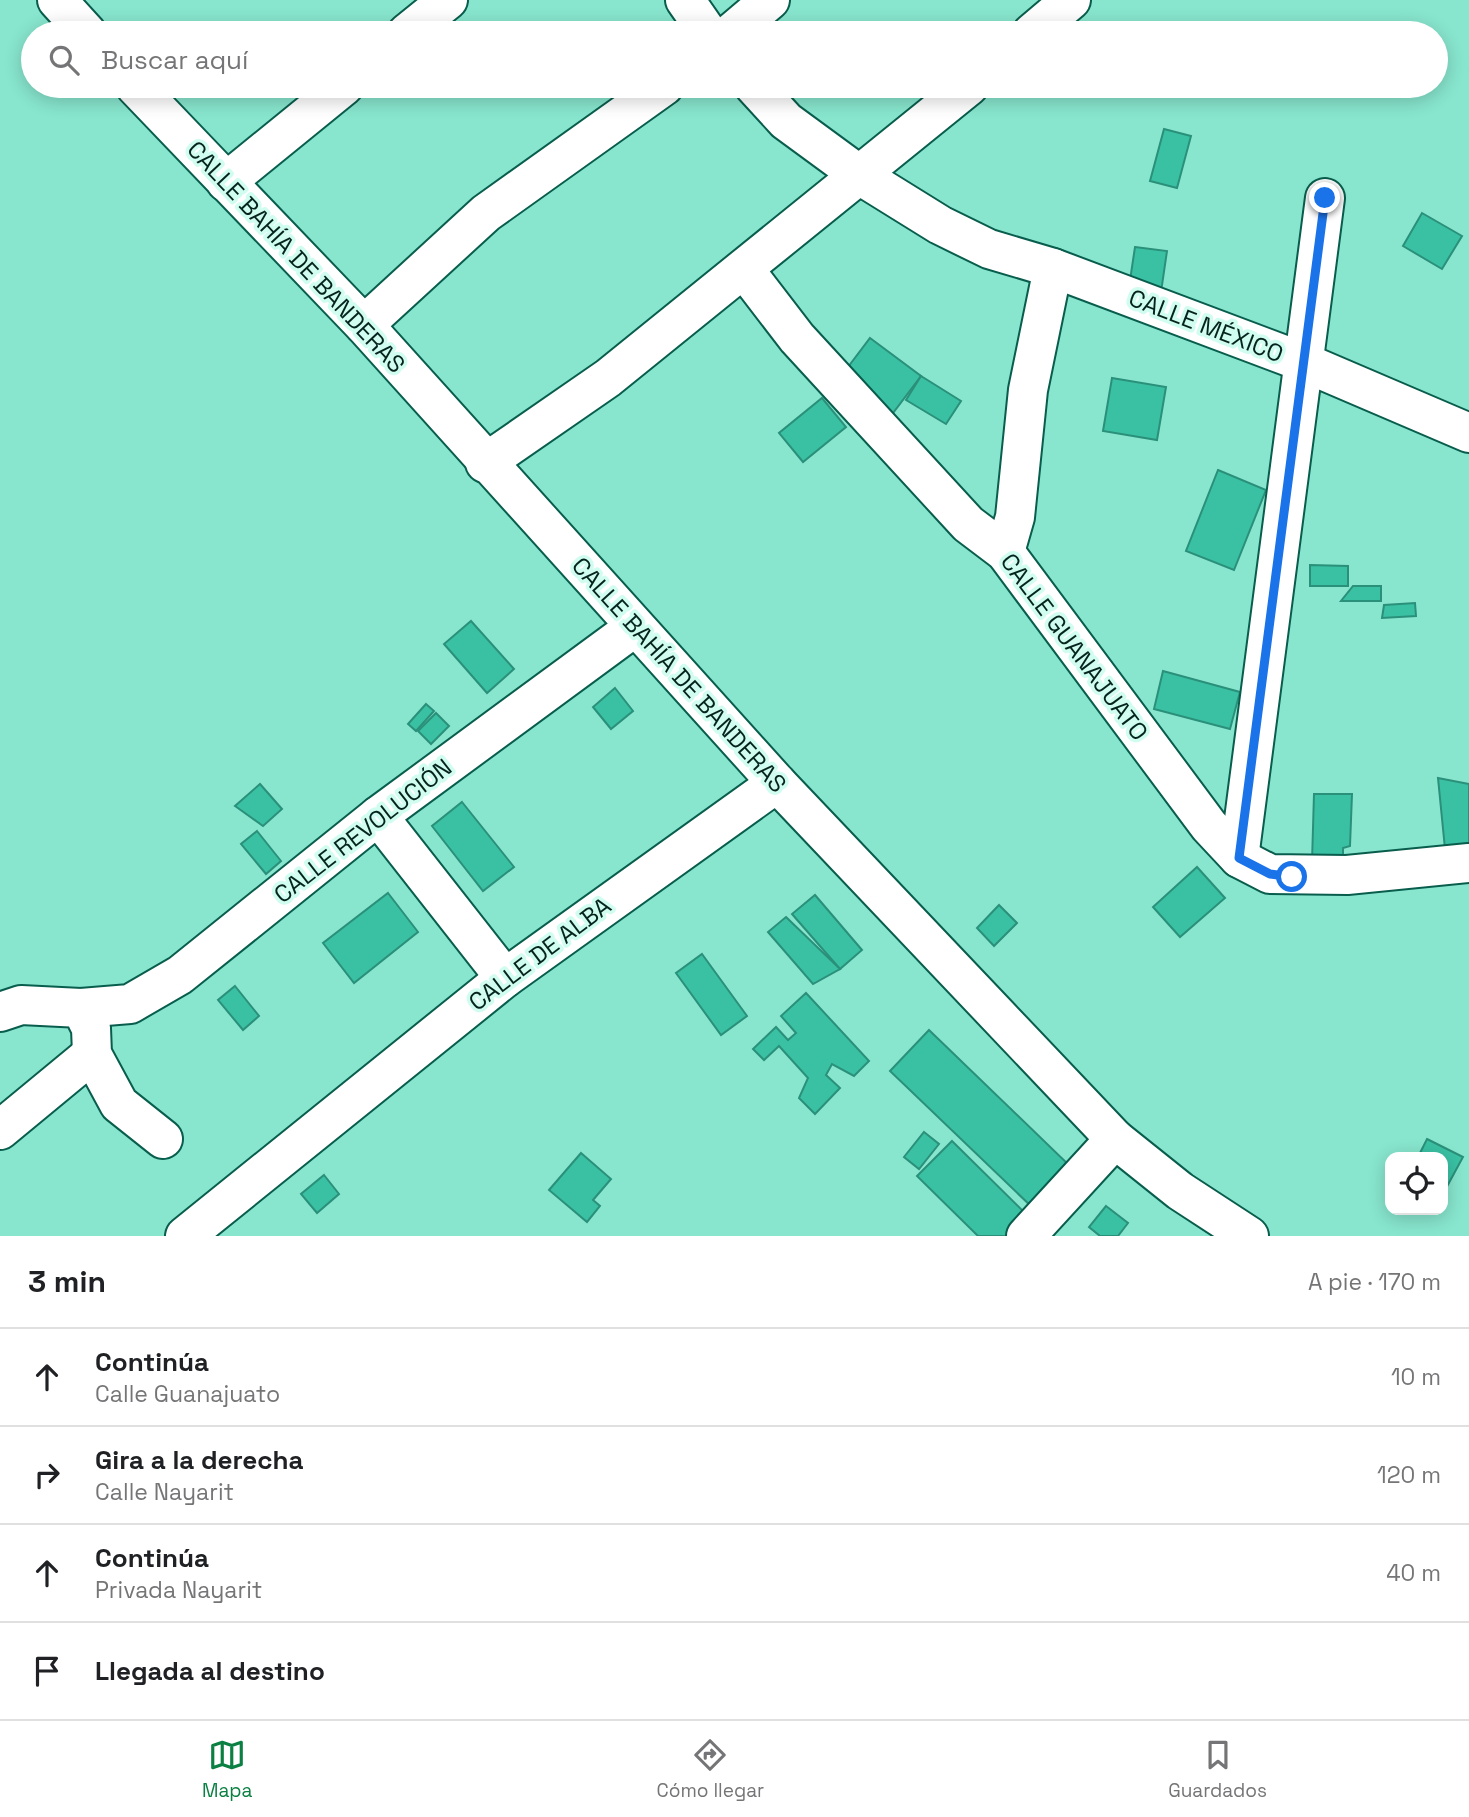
<!DOCTYPE html>
<html lang="es">
<meta charset="utf-8">
<style>
:root{--surface:#fff;--page:#f6f6f6;--text:#202124;--muted:#757577;--line:#e0e0e0;--accent:#0b8043}
body{margin:0;font-family:"Space Grotesk",sans-serif;background:var(--page);color:var(--text)}
.controls{position:absolute;right:21px;bottom:21px;display:grid;overflow:hidden;border-radius:14px;box-shadow:0 4px 18px #0003}
.controls button{width:63px;height:63px;display:grid;place-items:center;padding:0;border:0;border-bottom:2px solid var(--line);background:var(--surface);color:var(--text);font:35px sans-serif}
.stop{position:absolute;width:21px;height:21px;margin:-16px;border:5px solid #1a73e8;border-radius:50%;background:#fff}
.stop.end{background:#1a73e8;border-color:#fff;box-shadow:0 2px 7px #0008}
.list{margin:0;padding:0;list-style:none}
h2{display:flex;justify-content:space-between;align-items:center;height:91px;margin:0;padding:0 28px;font-size:30px}
h2 small{font-size:23px;font-weight:400;color:var(--muted)}
.list li{display:grid;grid-template-columns:46px 1fr auto;gap:21px;align-items:center;box-sizing:border-box;height:98px;padding:0 28px;border-top:2px solid var(--line)}
.list b{display:block;font-size:26px;white-space:nowrap}
.list p{margin:0;font-size:23px;white-space:nowrap;color:var(--muted)}
.list em{font-size:23px;font-style:normal;color:var(--muted)}
.icon{flex:none;width:38px;height:38px;fill:none;stroke:currentColor;stroke-width:2;stroke-linecap:round;stroke-linejoin:round}
.map{position:relative;flex:none;width:1469px;height:1236px;overflow:hidden}
.search{position:absolute;background:var(--surface);box-shadow:0 4px 18px #0003;left:21px;right:21px;top:21px;height:77px;display:flex;align-items:center;gap:18px;box-sizing:border-box;padding:0 24px;border-radius:38px;color:var(--muted);font-size:26px}
.sheet{height:483px;background:var(--surface)}
nav{display:flex;justify-content:space-around;align-items:center;box-sizing:border-box;height:98px;border-top:2px solid var(--line);background:var(--surface);font-size:19px;color:var(--muted)}
nav a{display:grid;justify-items:center;gap:4px}
nav .on{color:var(--accent)}
.map>svg:first-child{display:block}
.building{fill:#3ac1a4;stroke:#2b907a;stroke-width:2}
.lines{fill:none;stroke-linecap:round;stroke-linejoin:round}
.minor-casing{stroke:#095d4d;stroke-width:42}
.minor{stroke:#fff;stroke-width:38}
.route{stroke:#1a73e8;stroke-width:9}
.labels{text-anchor:middle;stroke-width:7;stroke-linejoin:round;paint-order:stroke}
.street-label{font-size:24px;fill:#05241d;stroke:#d1fdf0}
</style>
<div class="map">
<svg width="1469" height="1236" viewBox="0 0 1469 1236">
<rect width="100%" height="100%" fill="#88e6ce"/>
<g class="building">
<polygon points="1164,129 1191,136 1177,188 1150,181"/>
<polygon points="1422,213 1462,236 1442,269 1403,246"/>
<polygon points="1135,247 1167,251 1161,292 1129,287"/>
<polygon points="870,338 921,376 890,417 839,379"/>
<polygon points="921,376 961,401 946,424 906,400"/>
<polygon points="1112,378 1166,387 1157,440 1103,431"/>
<polygon points="822,398 846,427 803,462 779,433"/>
<polygon points="1218,470 1266,490 1234,570 1186,551"/>
<polygon points="1310,565 1348,566 1348,586 1310,586"/>
<polygon points="1353,586 1381,586 1381,601 1341,601"/>
<polygon points="1415,603 1416,616 1382,618 1384,605"/>
<polygon points="471,621 514,669 487,693 444,644"/>
<polygon points="1163,671 1240,692 1230,729 1154,709"/>
<polygon points="615,688 633,711 611,729 593,707"/>
<polygon points="426,704 434,711 416,731 408,724"/>
<polygon points="436,713 449,726 431,744 418,731"/>
<polygon points="1438,778 1469,784 1469,856 1446,859"/>
<polygon points="260,784 282,809 263,826 235,806"/>
<polygon points="1314,794 1352,794 1350,846 1343,848 1343,863 1312,862"/>
<polygon points="462,802 514,867 483,891 432,826"/>
<polygon points="257,831 281,861 266,874 241,844"/>
<polygon points="1197,867 1225,898 1180,937 1153,907"/>
<polygon points="388,893 418,932 354,983 323,943"/>
<polygon points="815,895 862,950 840,969 792,914"/>
<polygon points="999,905 1017,923 994,946 977,928"/>
<polygon points="786,917 840,969 813,984 768,932"/>
<polygon points="702,954 747,1016 721,1035 676,973"/>
<polygon points="235,986 259,1016 243,1030 218,1000"/>
<polygon points="806,993 869,1061 854,1076 832,1064 826,1075 840,1088 815,1114 799,1098 808,1078 779,1046 764,1060 753,1049 776,1027 788,1040 796,1033 781,1016"/>
<polygon points="929,1030 1073,1169 1034,1209 890,1071"/>
<polygon points="924,1132 939,1144 919,1169 904,1157"/>
<polygon points="1427,1139 1463,1157 1444,1192 1443,1157 1418,1157"/>
<polygon points="952,1141 1028,1216 1008,1236 978,1236 917,1176"/>
<polygon points="581,1153 611,1179 593,1200 600,1206 587,1222 549,1190"/>
<polygon points="324,1175 339,1194 317,1213 301,1194"/>
<polygon points="1106,1206 1128,1223 1118,1236 1100,1236 1089,1227"/>
</g>
<g class="lines">
<defs>
<g id="minor">
<polyline points="57,0 87,33"/>
<polyline points="685,0 708,33"/>
<polyline points="407,33 448,0"/>
<polyline points="731,33 770,0"/>
<polyline points="1032,33 1071,0"/>
<polyline points="135,86 364,325 777,783 1115,1139 1180,1191 1249,1236"/>
<polyline points="754,86 786,121 861,176 940,225 989,249 1053,268 1303,362 1469,433"/>
<polyline points="226,182 344,86"/>
<polyline points="744,269 797,338 968,524 1005,552 1209,826 1239,858 1270,874 1347,875 1469,863"/>
<polyline points="364,325 486,213 664,86"/>
<polyline points="485,463 608,378 969,86"/>
<polyline points="1005,552 1015,517 1028,390 1053,268"/>
<polyline points="378,816 505,978"/>
<polyline points="1239,858 1325,198"/>
<polyline points="81,1008 130,1004 180,975 378,816 635,627"/>
<polyline points="0,1012 21,1005 81,1008 91,1028 92,1054 119,1104 163,1139"/>
<polyline points="0,1130 92,1054"/>
<polyline points="185,1236 505,978 777,783"/>
<polyline points="1026,1236 1115,1139"/>
</g>
</defs>
<use href="#minor" class="minor-casing"/>
<use href="#minor" class="minor"/>
</g>
<g class="lines">
<polyline class="route" points="1292,877 1270,874 1239,858 1325,198"/>
</g>
<g class="labels">
<g class="street-label">
<text transform="translate(296 257) rotate(47)" y="8">CALLE BAHÍA DE BANDERAS</text>
<text transform="translate(1206 326) rotate(21)" y="8">CALLE MÉXICO</text>
<text transform="translate(1074 647) rotate(53)" y="8">CALLE GUANAJUATO</text>
<text transform="translate(679 675) rotate(48)" y="8">CALLE BAHÍA DE BANDERAS</text>
<text transform="translate(363 831) rotate(-38)" y="8">CALLE REVOLUCIÓN</text>
<text transform="translate(540 954) rotate(-37)" y="8">CALLE DE ALBA</text>
</g>
</g>
</svg>
<div class="controls">
<button><svg class="icon" aria-label="locate" viewBox="0 0 24 24"><circle cx="12" cy="12" r="6"/><path d="M12 2v4M12 18v4M2 12h4M18 12h4"/></svg></button>
</div>
<div class="stop" style="left:1292px;top:877px"></div>
<div class="stop end" style="left:1325px;top:198px"></div>
<div class="search"><svg class="icon" aria-label="search" viewBox="0 0 24 24"><circle cx="10" cy="10" r="6"/><path d="M15 15l6 6"/></svg>Buscar aquí</div>
</div>
<section class="sheet">
<h2>3 min<small>A pie · 170 m</small></h2>
<ul class="list">
<li><svg class="icon" aria-label="ahead" viewBox="0 0 24 24"><path d="M12 20V5M6 11l6-6 6 6"/></svg><div><b>Continúa</b><p>Calle Guanajuato</p></div><em>10 m</em></li>
<li><svg class="icon" aria-label="right" viewBox="0 0 24 24"><path d="M7 20v-9h11M14 6l5 5-5 5"/></svg><div><b>Gira a la derecha</b><p>Calle Nayarit</p></div><em>120 m</em></li>
<li><svg class="icon" aria-label="ahead" viewBox="0 0 24 24"><path d="M12 20V5M6 11l6-6 6 6"/></svg><div><b>Continúa</b><p>Privada Nayarit</p></div><em>40 m</em></li>
<li><svg class="icon" aria-label="arrive" viewBox="0 0 24 24"><path d="M6 21V4h12l-3 4 3 4H6"/></svg><div><b>Llegada al destino</b></div></li>
</ul>
</section>
<nav>
<a class="on"><svg class="icon" aria-label="map" viewBox="0 0 24 24"><path d="M3 6l6-2 6 2 6-2v14l-6 2-6-2-6 2zM9 4v14M15 6v14"/></svg>Mapa</a>
<a><svg class="icon" aria-label="directions" viewBox="0 0 24 24"><path d="M12 3l9 9-9 9-9-9zM9 14v-3h6M13 9l2 2-2 2"/></svg>Cómo llegar</a>
<a><svg class="icon" aria-label="saved" viewBox="0 0 24 24"><path d="M7 4h10v16l-5-4-5 4z"/></svg>Guardados</a>
</nav>
